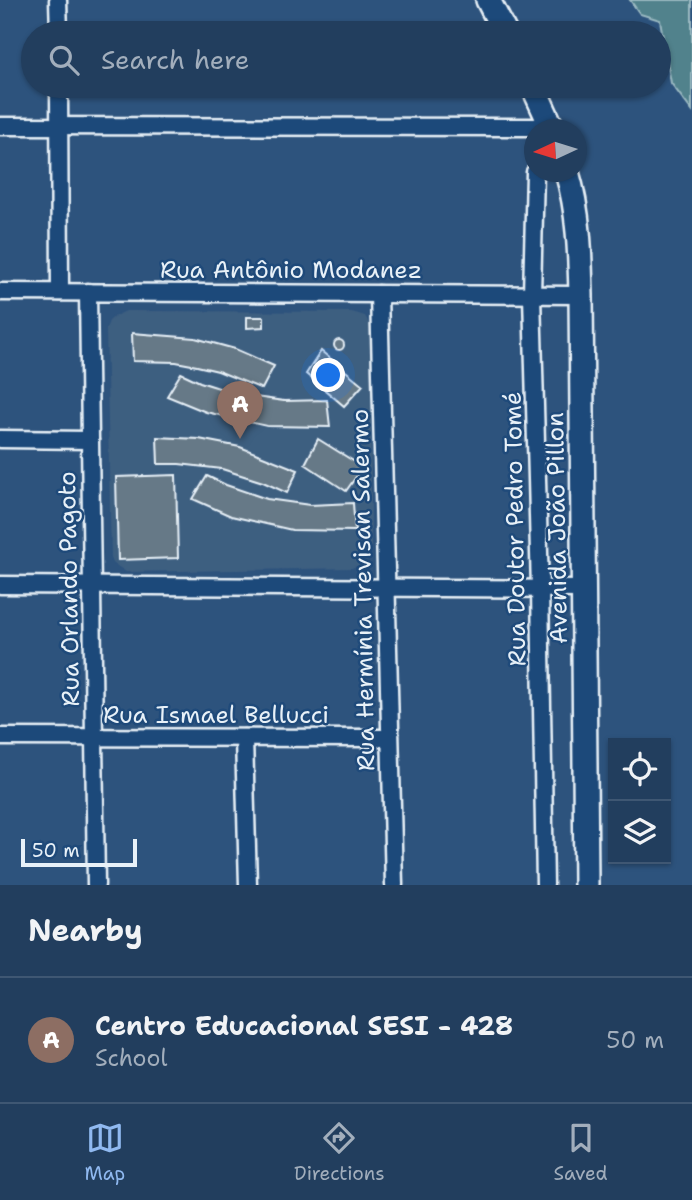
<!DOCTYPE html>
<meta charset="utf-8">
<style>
:root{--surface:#223e5e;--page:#2a4564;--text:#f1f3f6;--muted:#a2aebc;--line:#3f5773;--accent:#90b9f0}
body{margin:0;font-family:"Shantell Sans",sans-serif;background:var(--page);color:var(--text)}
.controls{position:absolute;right:21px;bottom:21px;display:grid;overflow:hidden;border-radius:0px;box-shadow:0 2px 5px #0004}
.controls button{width:63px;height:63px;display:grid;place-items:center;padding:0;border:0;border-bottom:2px solid var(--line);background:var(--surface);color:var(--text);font:35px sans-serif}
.compass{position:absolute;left:524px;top:119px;width:63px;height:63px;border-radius:50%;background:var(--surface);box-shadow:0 2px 5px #0004;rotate:266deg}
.scale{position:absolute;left:21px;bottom:18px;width:116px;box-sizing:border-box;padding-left:7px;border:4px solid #e8f1f8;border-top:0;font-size:19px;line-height:24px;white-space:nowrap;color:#e8f1f8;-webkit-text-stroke:5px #1f4a7a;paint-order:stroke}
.you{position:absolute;left:329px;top:376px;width:24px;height:24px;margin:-18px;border:5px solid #fff;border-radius:50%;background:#1a73e8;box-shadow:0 0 0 10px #1a73e833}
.badge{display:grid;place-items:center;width:46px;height:46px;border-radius:50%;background:var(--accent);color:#fff;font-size:23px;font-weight:700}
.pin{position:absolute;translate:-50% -58px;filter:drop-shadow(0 2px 4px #0008)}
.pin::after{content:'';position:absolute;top:37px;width:24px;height:21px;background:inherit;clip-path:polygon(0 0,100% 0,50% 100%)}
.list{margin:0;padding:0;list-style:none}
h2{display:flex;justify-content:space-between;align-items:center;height:91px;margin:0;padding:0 28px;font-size:30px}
h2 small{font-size:23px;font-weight:400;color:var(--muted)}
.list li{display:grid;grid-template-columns:46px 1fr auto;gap:21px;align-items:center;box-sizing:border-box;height:126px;padding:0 28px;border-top:2px solid var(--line)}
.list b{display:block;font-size:26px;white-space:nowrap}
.list p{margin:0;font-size:23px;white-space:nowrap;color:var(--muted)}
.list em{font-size:23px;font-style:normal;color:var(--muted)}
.icon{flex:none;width:38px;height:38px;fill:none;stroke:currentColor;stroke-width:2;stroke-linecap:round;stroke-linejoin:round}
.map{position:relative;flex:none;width:692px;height:885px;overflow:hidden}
.search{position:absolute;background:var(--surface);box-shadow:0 2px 5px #0004;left:21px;right:21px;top:21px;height:77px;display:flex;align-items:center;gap:18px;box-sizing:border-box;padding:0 24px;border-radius:38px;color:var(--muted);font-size:26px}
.sheet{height:217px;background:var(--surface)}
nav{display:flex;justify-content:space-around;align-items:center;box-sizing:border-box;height:98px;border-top:2px solid var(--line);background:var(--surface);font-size:19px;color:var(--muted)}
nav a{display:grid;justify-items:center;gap:4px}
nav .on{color:var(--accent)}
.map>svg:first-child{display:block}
.built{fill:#3e5e80}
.green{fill:#51828c;stroke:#9cbac2;stroke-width:2}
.building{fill:#667987;stroke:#e8f1f8;stroke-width:2}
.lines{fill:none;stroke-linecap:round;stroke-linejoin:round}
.street-casing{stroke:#e8f1f8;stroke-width:21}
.secondary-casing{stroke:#e8f1f8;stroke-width:28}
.street{stroke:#1f4a7a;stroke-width:16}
.secondary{stroke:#1f4a7a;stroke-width:23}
.labels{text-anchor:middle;stroke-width:5;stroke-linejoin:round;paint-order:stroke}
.street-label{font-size:24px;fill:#e8f1f8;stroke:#1f4a7a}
</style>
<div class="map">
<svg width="692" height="885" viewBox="0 0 692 885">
<rect width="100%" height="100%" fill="#2d537d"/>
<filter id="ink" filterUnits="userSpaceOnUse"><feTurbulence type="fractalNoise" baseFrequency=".0143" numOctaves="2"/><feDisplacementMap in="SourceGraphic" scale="14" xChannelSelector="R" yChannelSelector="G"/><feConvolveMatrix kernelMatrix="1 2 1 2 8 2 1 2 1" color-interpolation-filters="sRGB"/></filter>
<g filter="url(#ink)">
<polygon class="built" points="126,311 352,312 365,316 371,327 371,548 367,561 352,568 126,572 113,563 111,558 106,329 109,321 115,316"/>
<polygon class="green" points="630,0 692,0 692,111 671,83 660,20 640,14"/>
<g class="building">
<polygon points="247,317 264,317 264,327 247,328"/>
<polygon points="132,333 195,338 235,349 274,366 262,389 218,371 197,366 176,362 133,361"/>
<circle cx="339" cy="345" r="5"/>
<polygon points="321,351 363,385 344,406 306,374"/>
<polygon points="181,373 200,382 241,395 284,401 327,400 330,427 267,426 206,412 167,396"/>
<polygon points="157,437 199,439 240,447 298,470 287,493 263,482 222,469 179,464 158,464"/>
<polygon points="318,439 363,467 346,491 305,464"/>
<polygon points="176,475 178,558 118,560 116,477"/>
<polygon points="207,476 226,485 267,499 310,505 353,503 355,531 292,530 231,516 193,499"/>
</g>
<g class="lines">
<defs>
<g id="street">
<polyline points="58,0 59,33"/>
<polyline points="59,86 60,292"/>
<polyline points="0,126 536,127 549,121"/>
<polyline points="535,172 532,295 540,589 545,885"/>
<polyline points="0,292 581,295"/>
<polyline points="88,292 96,885"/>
<polyline points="379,294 394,885"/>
<polyline points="0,439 90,440"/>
<polyline points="0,585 584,589"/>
<polyline points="0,737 389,738"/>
<polyline points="244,738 248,885"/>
</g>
<g id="secondary">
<polyline points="488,0 505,33"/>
<polyline points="533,86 553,130"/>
<path d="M567,172c12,40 13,81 14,123l5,590"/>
</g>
</defs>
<use href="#street" class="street-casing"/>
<use href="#secondary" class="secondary-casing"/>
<use href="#street" class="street"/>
<use href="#secondary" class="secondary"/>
</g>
</g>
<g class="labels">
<g class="street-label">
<text x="291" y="278">Rua Antônio Modanez</text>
<text transform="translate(557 528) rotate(-91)" y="8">Avenida João Pillon</text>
<text transform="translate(515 529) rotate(-91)" y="8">Rua Doutor Pedro Tomé</text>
<text transform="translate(69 589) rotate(-91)" y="8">Rua Orlando Pagoto</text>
<text transform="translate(363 590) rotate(-91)" y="8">Rua Hermínia Trevisan Salermo</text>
<text x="216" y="723">Rua Ismael Bellucci</text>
</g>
</g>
</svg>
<div class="controls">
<button><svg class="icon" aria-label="locate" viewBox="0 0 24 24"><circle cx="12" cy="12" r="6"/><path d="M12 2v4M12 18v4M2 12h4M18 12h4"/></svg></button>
<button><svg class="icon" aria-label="layers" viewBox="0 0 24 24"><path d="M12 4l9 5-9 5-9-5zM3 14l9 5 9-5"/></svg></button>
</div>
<svg class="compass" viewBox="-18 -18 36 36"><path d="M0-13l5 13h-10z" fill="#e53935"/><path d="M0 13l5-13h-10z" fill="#a2aebc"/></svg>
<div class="scale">50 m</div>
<div class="you"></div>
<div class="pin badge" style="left:240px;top:439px;background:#8d6e63">A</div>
<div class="search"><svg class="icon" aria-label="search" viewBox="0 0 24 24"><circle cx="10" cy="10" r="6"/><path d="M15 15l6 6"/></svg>Search here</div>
</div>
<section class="sheet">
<h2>Nearby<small></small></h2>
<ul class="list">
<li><span class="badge" style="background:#8d6e63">A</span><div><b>Centro Educacional SESI - 428</b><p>School</p></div><em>50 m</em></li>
</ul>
</section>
<nav>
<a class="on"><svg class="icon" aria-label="map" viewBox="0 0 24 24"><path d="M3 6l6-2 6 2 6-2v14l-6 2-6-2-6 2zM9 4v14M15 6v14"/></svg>Map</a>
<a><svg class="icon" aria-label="directions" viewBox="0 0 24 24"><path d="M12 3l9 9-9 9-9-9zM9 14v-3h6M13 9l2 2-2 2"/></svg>Directions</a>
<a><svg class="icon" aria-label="saved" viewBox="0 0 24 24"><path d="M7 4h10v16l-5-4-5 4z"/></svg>Saved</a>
</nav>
